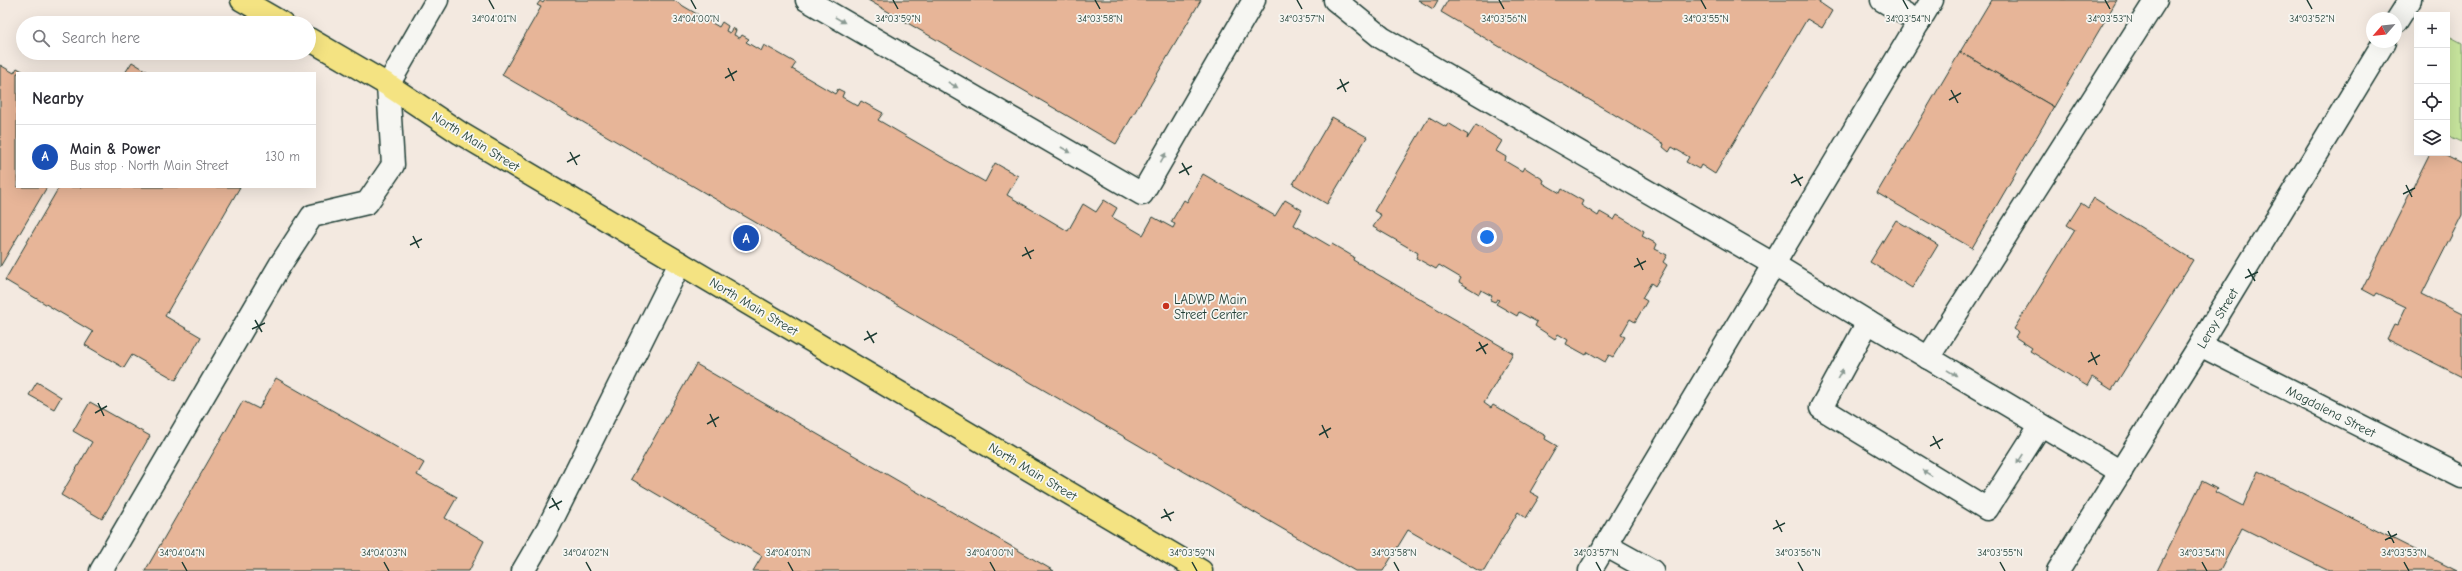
<!DOCTYPE html>
<meta charset="utf-8">
<style>
:root{--surface:#fff;--page:#f7f7f7;--text:#2b2b33;--muted:#7c7c81;--line:#e1e1e2;--accent:#c8321e}
body{margin:0;font-family:"Comic Neue",sans-serif;background:var(--page);color:var(--text)}
.controls{position:absolute;right:12px;top:12px;display:grid;overflow:hidden;border-radius:0px;box-shadow:0 4px 16px #0002}
.controls button{width:36px;height:36px;display:grid;place-items:center;padding:0;border:0;border-bottom:1px solid var(--line);background:var(--surface);color:var(--text);font:20px sans-serif}
.compass{position:absolute;left:2366px;top:12px;width:36px;height:36px;border-radius:50%;background:var(--surface);box-shadow:0 4px 16px #0002;rotate:242deg}
.you{position:absolute;left:1487px;top:237px;width:14px;height:14px;margin:-10px;border:3px solid #fff;border-radius:50%;background:#1a73e8;box-shadow:0 0 0 6px #1a73e833}
.badge{display:grid;place-items:center;width:26px;height:26px;border-radius:50%;background:var(--accent);color:#fff;font-size:13px;font-weight:700}
.pin{position:absolute;translate:-50% -50%;border:2px solid #fff;box-shadow:0 1px 4px #0006}
.list{margin:0;padding:0;list-style:none}
h2{display:flex;justify-content:space-between;align-items:center;height:52px;margin:0;padding:0 16px;font-size:17px}
h2 small{font-size:13px;font-weight:400;color:var(--muted)}
.list li{display:grid;grid-template-columns:26px 1fr auto;gap:12px;align-items:center;box-sizing:border-box;height:64px;padding:0 16px;border-top:1px solid var(--line)}
.list b{display:block;font-size:15px;white-space:nowrap}
.list p{margin:0;font-size:13px;white-space:nowrap;color:var(--muted)}
.list em{font-size:13px;font-style:normal;color:var(--muted)}
.icon{flex:none;width:22px;height:22px;fill:none;stroke:currentColor;stroke-width:2;stroke-linecap:round;stroke-linejoin:round}
.map{position:relative;flex:none;width:2462px;height:571px;overflow:hidden}
.search{position:absolute;background:var(--surface);box-shadow:0 4px 16px #0002;left:16px;top:16px;width:300px;height:44px;display:flex;align-items:center;gap:10px;box-sizing:border-box;padding:0 14px;border-radius:22px;color:var(--muted);font-size:15px}
.panel{position:absolute;background:var(--surface);box-shadow:0 4px 16px #0002;left:16px;top:72px;width:300px;height:116px;border-radius:0px}
.map>svg:first-child{display:block}
.green{fill:#c7e59d;stroke:#739168}
.building{fill:#e7b598;stroke:#1f3d34}
.lines{fill:none;stroke-linecap:round;stroke-linejoin:round}
.minor-casing{stroke:#1f3d34;stroke-width:25}
.major-casing{stroke:#1f3d34;stroke-width:25}
.minor{stroke:#f6f6f2;stroke-width:22}
.major{stroke:#f4e382;stroke-width:22}
.oneway{fill:#8a9a93}
.ticks{fill:none;stroke:#1f3d34;stroke-width:1.5}
.poi-dot{fill:#c8321e;stroke:#f6f6f2;stroke-width:1.5}
.labels{text-anchor:middle;stroke-width:3.5;stroke-linejoin:round;paint-order:stroke}
.street-label{font-size:13px;fill:#1f3d34;stroke:#f6f6f2}
.poi-label{font-size:13px;fill:#1f3d34;stroke:#f6f6f2;text-anchor:start}
.ticks-label{font-size:10px;text-anchor:middle;fill:#1f3d34;stroke:#f6f6f2;stroke-width:3.5;stroke-linejoin:round;paint-order:stroke}
</style>
<div class="map">
<svg width="2462" height="571" viewBox="0 0 2462 571">
<rect width="100%" height="100%" fill="#f3e9e0"/>
<filter id="ink" filterUnits="userSpaceOnUse"><feTurbulence type="fractalNoise" baseFrequency=".025" numOctaves="2"/><feDisplacementMap in="SourceGraphic" scale="8" xChannelSelector="R" yChannelSelector="G"/><feConvolveMatrix kernelMatrix="1 2 1 2 8 2 1 2 1" color-interpolation-filters="sRGB"/></filter>
<g filter="url(#ink)">
<polygon class="green" points="2447,35 2462,43 2462,142 2447,135"/>
<g class="building">
<polygon points="545,0 673,0 719,27 722,22 728,26 726,31 730,33 732,28 736,30 734,35 740,38 742,35 749,39 746,42 761,51 764,45 796,63 792,69 835,94 838,89 844,92 842,97 858,106 861,101 883,113 878,120 985,182 995,163 1018,176 1007,195 1068,231 1083,204 1096,212 1104,200 1117,208 1112,217 1143,235 1153,217 1173,228 1175,224 1171,222 1184,200 1187,202 1203,174 1275,216 1285,200 1302,210 1294,225 1330,246 1332,244 1354,257 1353,260 1513,353 1484,403 1491,408 1493,405 1546,436 1545,439 1557,446 1530,492 1539,497 1526,518 1518,512 1484,571 1479,571 1408,530 1383,571 1355,571 502,75 541,7 537,5 540,1 543,3"/>
<polygon points="868,0 1201,0 1116,144"/>
<polygon points="1418,0 1438,0 1433,9"/>
<polygon points="1448,0 1816,0 1832,11 1822,28 1807,19 1715,174 1701,165 1699,169 1686,162 1689,157 1672,147 1669,152 1663,147 1664,144 1441,12"/>
<polygon points="1991,0 2117,0 2054,107 1960,52"/>
<polygon points="1960,52 2054,107 1972,248 1877,193"/>
<polygon points="132,62 150,73 125,73"/>
<polygon points="0,65 14,73 17,68 26,73 17,73 17,187 47,187 0,267"/>
<polygon points="1332,117 1367,137 1327,204 1293,184"/>
<polygon points="1429,117 1446,127 1448,123 1468,135 1467,139 1476,125 1502,141 1496,151 1506,157 1505,161 1522,171 1524,167 1544,180 1543,183 1560,193 1562,189 1583,201 1581,205 1598,216 1600,212 1614,220 1617,215 1644,231 1642,236 1657,244 1655,249 1667,255 1663,262 1667,265 1655,286 1651,283 1642,298 1647,301 1635,322 1630,319 1621,335 1625,337 1613,357 1609,355 1605,362 1588,352 1586,355 1566,344 1568,340 1558,334 1555,339 1535,326 1537,322 1519,312 1517,316 1496,304 1499,300 1497,299 1495,302 1490,300 1492,296 1481,290 1479,294 1459,282 1461,278 1439,265 1436,269 1416,258 1418,253 1373,227 1381,215 1374,211"/>
<polygon points="2430,153 2440,153 2462,164 2462,215 2422,294 2462,314 2462,377 2387,339 2394,325 2397,326 2406,307 2377,293 2375,296 2362,289"/>
<polygon points="59,187 240,187 165,316 201,337 176,380 132,355 124,368 85,345 93,332 5,280"/>
<polygon points="2094,198 2193,260 2112,390 2092,377 2087,386 2030,351 2032,348 2015,337 2018,332 2014,329 2075,230 2067,225 2081,203 2088,208"/>
<polygon points="1896,220 1938,245 1912,288 1870,262"/>
<polygon points="696,364 1054,571 753,571 762,556 631,479"/>
<polygon points="276,378 424,463 417,475 457,497 445,518 484,541 469,571 145,571 243,401 259,409"/>
<polygon points="37,382 61,397 54,409 29,395"/>
<polygon points="90,402 150,436 102,519 61,495 92,442 73,431"/>
<polygon points="2258,471 2457,571 2329,571 2242,528 2220,571 2157,571 2202,481 2217,489 2215,492 2243,506"/>
</g>
<g class="lines">
<defs>
<g id="minor">
<polyline points="807,0 1142,194 1254,0"/>
<polyline points="1335,0 1382,38 1773,264 1868,322"/>
<polyline points="1882,0 1919,22"/>
<polyline points="2396,22 2410,0"/>
<polyline points="2200,345 2462,477"/>
<polyline points="1928,358 2156,0"/>
<polyline points="2040,426 1987,509 1821,408 1868,322 2121,472"/>
<polyline points="1605,545 1652,571"/>
<polyline points="101,571 280,265 312,216 367,203 393,165 388,85 437,0"/>
<polyline points="523,571 548,528 680,263"/>
<polyline points="1590,571 1932,0"/>
<polyline points="2058,571 2200,345 2384,42"/>
</g>
<g id="major">
<polyline points="242,0 282,23"/>
<polyline points="309,39 388,85 460,133 1201,571"/>
</g>
</defs>
<use href="#minor" class="minor-casing"/>
<use href="#major" class="major-casing"/>
<use href="#minor" class="minor"/>
<use href="#major" class="major"/>
</g>
<defs><path id="oneway-solid" d="M-6-.8H1V-3.2L6.5 0L1 3.2V.8H-6Z"/></defs>
<g class="oneway">
<use href="#oneway-solid" transform="translate(840 20) rotate(30)"/>
<use href="#oneway-solid" transform="translate(953 85) rotate(30)"/>
<use href="#oneway-solid" transform="translate(1066 150) rotate(30)"/>
<use href="#oneway-solid" transform="translate(1163 158) rotate(-60)"/>
<use href="#oneway-solid" transform="translate(1952 373) rotate(31)"/>
<use href="#oneway-solid" transform="translate(1840 374) rotate(-62)"/>
<use href="#oneway-solid" transform="translate(2020 459) rotate(123)"/>
<use href="#oneway-solid" transform="translate(1927 473) rotate(-149)"/>
</g>
</g>
<path class="ticks" d="M489,0l5,9M691,0l5,9M893,0l5,9M1095,0l5,9M1297,0l5,9M1499,0l5,9M1701,0l5,9M1903,0l5,9M2105,0l5,9M2307,0l5,9M728,68l6,13M725,78l12,-7M1340,79l6,13M1337,89l12,-7M1951,90l7,13M1949,100l12,-7M570,152l7,13M567,162l13,-7M1182,163l7,12M1179,173l13,-7M1794,174l7,12M1791,183l12,-6M2406,185l6,12M2403,194l12,-6M413,236l6,12M410,245l12,-6M1025,247l6,12M1022,256l12,-6M1637,258l6,12M1634,267l12,-6M2248,269l7,12M2245,278l13,-6M255,320l7,12M252,329l13,-6M867,331l7,12M864,340l13,-7M1479,342l7,12M1476,351l12,-7M2091,352l6,13M2088,362l12,-7M98,403l6,13M95,413l12,-7M710,414l6,13M707,424l12,-7M1322,425l6,13M1319,435l12,-7M1933,436l7,13M1930,446l13,-7M552,498l7,12M549,508l13,-7M1164,509l7,12M1161,518l13,-6M1776,520l6,12M1773,529l12,-6M2388,531l6,12M2385,540l12,-6M182,562l5,9M384,562l5,9M586,562l5,9M788,562l5,9M990,562l5,9M1192,562l5,9M1394,562l5,9M1596,562l5,9M1798,562l5,9M2000,562l5,9M2202,562l5,9M2404,562l5,9"/>
<circle class="poi-dot" cx="1166" cy="306" r="4"/>
<g class="labels">
<g class="street-label">
<text transform="translate(476 141) rotate(32)" y="5">North Main Street</text>
<text transform="translate(754 306) rotate(31)" y="5">North Main Street</text>
<text transform="translate(2217 318) rotate(-59)" y="5">Leroy Street</text>
<text transform="translate(2331 411) rotate(27)" y="5">Magdalena Street</text>
<text transform="translate(1033 471) rotate(31)" y="5">North Main Street</text>
</g>
<g class="poi-label">
<text x="1174" y="304">LADWP Main<tspan x="1174" dy="15">Street Center</tspan></text>
</g>
</g>
<g class="ticks-label">
<text x="696" y="22">34°04'00"N</text>
<text x="1302" y="22">34°03'57"N</text>
<text x="1504" y="22">34°03'56"N</text>
<text x="2110" y="22">34°03'53"N</text>
<text x="2312" y="22">34°03'52"N</text>
<text x="494" y="22">34°04'01"N</text>
<text x="898" y="22">34°03'59"N</text>
<text x="1100" y="22">34°03'58"N</text>
<text x="1706" y="22">34°03'55"N</text>
<text x="1908" y="22">34°03'54"N</text>
<text x="182" y="556">34°04'04"N</text>
<text x="384" y="556">34°04'03"N</text>
<text x="586" y="556">34°04'02"N</text>
<text x="788" y="556">34°04'01"N</text>
<text x="990" y="556">34°04'00"N</text>
<text x="1192" y="556">34°03'59"N</text>
<text x="1394" y="556">34°03'58"N</text>
<text x="1596" y="556">34°03'57"N</text>
<text x="1798" y="556">34°03'56"N</text>
<text x="2000" y="556">34°03'55"N</text>
<text x="2202" y="556">34°03'54"N</text>
<text x="2404" y="556">34°03'53"N</text>
</g>
</svg>
<div class="controls">
<button>+</button>
<button>−</button>
<button><svg class="icon" aria-label="locate" viewBox="0 0 24 24"><circle cx="12" cy="12" r="6"/><path d="M12 2v4M12 18v4M2 12h4M18 12h4"/></svg></button>
<button><svg class="icon" aria-label="layers" viewBox="0 0 24 24"><path d="M12 4l9 5-9 5-9-5zM3 14l9 5 9-5"/></svg></button>
</div>
<svg class="compass" viewBox="-18 -18 36 36"><path d="M0-13l5 13h-10z" fill="#e53935"/><path d="M0 13l5-13h-10z" fill="#7c7c81"/></svg>
<div class="you"></div>
<div class="pin badge" style="left:746px;top:238px;background:#1a4fb4">A</div>
<div class="search"><svg class="icon" aria-label="search" viewBox="0 0 24 24"><circle cx="10" cy="10" r="6"/><path d="M15 15l6 6"/></svg>Search here</div>
<section class="panel">
<h2>Nearby<small></small></h2>
<ul class="list">
<li><span class="badge" style="background:#1a4fb4">A</span><div><b>Main &amp; Power</b><p>Bus stop · North Main Street</p></div><em>130 m</em></li>
</ul>
</section>
</div>
